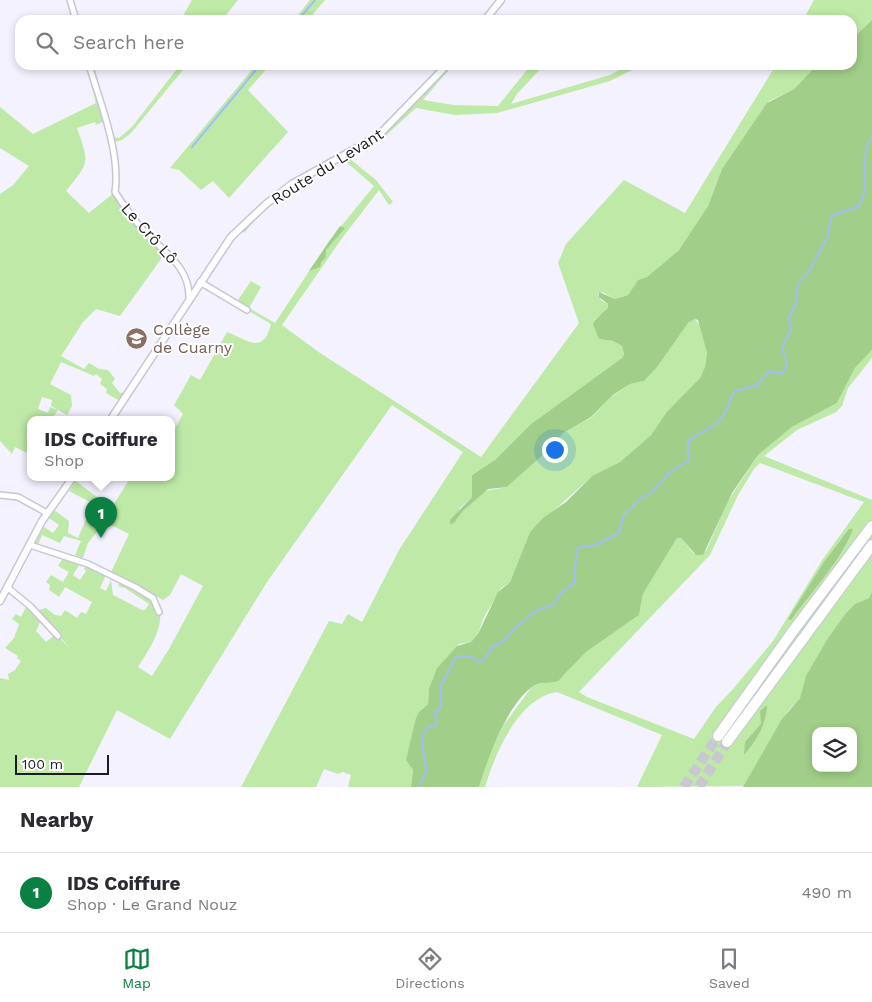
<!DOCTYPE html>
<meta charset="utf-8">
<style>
:root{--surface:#fff;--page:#f7f7f7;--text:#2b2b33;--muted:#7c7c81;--line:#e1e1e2;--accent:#0b8043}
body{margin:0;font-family:"Work Sans",sans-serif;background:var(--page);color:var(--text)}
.controls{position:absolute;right:15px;bottom:15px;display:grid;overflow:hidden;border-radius:10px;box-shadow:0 2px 8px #0003}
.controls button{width:45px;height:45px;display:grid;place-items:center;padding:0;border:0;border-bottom:1px solid var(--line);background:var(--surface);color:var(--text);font:25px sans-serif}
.scale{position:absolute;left:15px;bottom:12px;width:94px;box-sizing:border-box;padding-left:5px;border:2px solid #1d1c24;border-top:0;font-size:14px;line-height:18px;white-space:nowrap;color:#1d1c24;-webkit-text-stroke:4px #fff;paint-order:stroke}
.you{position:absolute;left:554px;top:449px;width:18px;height:18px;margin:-12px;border:4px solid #fff;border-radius:50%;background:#1a73e8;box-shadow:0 0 0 8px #1a73e833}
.badge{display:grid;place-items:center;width:32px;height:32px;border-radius:50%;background:var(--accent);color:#fff;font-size:16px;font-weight:700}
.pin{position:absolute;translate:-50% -41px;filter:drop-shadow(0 1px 2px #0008)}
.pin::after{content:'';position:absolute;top:26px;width:18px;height:15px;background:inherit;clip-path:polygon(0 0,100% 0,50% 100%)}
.popup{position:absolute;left:27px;top:416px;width:148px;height:65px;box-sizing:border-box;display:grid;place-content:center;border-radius:10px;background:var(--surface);filter:drop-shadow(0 1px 4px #0005);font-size:16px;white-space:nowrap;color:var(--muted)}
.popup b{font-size:19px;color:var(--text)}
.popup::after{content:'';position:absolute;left:50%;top:100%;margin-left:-10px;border:10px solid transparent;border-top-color:var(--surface)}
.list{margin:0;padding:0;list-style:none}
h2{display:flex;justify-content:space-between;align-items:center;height:65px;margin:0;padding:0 20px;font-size:21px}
h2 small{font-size:16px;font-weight:400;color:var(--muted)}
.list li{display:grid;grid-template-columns:32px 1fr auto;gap:15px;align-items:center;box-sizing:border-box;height:80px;padding:0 20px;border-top:1px solid var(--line)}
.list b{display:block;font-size:19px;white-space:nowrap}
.list p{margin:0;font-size:16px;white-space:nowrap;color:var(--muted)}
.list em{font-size:16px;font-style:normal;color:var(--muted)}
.icon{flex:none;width:28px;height:28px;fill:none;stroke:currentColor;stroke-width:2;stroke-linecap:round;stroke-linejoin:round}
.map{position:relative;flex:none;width:872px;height:787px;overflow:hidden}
.search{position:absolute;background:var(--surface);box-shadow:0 2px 8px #0003;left:15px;right:15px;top:15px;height:55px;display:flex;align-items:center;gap:12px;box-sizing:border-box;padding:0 18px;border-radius:15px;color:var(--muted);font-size:19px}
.sheet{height:145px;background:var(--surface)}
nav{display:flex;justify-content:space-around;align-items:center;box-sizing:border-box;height:70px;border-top:1px solid var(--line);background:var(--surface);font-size:14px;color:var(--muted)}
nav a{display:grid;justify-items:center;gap:2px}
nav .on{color:var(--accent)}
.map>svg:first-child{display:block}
.green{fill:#bee9a7;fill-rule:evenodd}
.forest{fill:#a1ce89;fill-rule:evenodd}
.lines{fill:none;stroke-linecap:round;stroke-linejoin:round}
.stream{stroke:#a1bff6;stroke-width:2}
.motorway-tunnel{stroke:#c8c7d2;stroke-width:10;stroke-dasharray:10 5;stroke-linecap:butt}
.minor-casing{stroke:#c7c5d8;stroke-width:8}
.tertiary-casing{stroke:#c7c5d8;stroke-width:9}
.motorway-casing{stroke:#c7c5d8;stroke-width:12}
.minor{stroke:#fff;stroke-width:5}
.tertiary{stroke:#fff;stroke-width:6}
.motorway{stroke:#fff;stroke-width:10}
.labels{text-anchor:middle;stroke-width:4;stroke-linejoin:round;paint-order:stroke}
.street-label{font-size:16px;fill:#1d1c24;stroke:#fff}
.education-label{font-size:16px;fill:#785e54;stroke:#fff;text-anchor:start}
</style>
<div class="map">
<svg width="872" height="787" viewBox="0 0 872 787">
<rect width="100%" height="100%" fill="#f3f2fe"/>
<g class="green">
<polygon points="192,0 238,0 222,20 189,20 183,16"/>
<polygon points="310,0 325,0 308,20 294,20"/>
<polygon points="814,0 872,0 872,20 852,39 852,20 803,20"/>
<path d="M86,65h8l17,68 2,4 6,1 13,-11 48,-62h7l-56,68 -9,7 -11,3 -6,-22 -9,4 -1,-3 -18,6c12,35 13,34 -11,63l23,22 26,-21 11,18 40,42 -46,64 -24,-7 -13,13 -22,34 23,13 5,-6 10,6 9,1 7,9 -3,4 8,10 6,-1 -6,9 -14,-8 1,-4 -7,-5 2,-5 -6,-5 -2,2 -33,-14 -11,22 21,11 1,11 -5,9 -16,-9 1,-6 -10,-3 -4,12 10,4 2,-6 8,3 -6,9h-21v36l-16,-8 -3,7 -12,-13v-247l13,-9 16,-19 -29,-18v-41l33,27 63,-31z"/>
<polygon points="256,65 270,65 248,90 288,132 229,198 213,181 201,190 179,170 170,168"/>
<path d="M442,65h11l-30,35 30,5 45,1 33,-41h13l-27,29 -6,10 99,-29 19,-10h13l-32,16 -113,32 -42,2 -39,-7 -32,29 -35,21 27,22 17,22 -4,3 -10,-15 -39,51 -58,84 38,28 161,104 98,-134 -21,-60 8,-19 58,-64 61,33 91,-148h41l-23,24 -25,12 -47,68 -14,37 -29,44 -32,27 -9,3 -10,15 -13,4 -13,-7 -4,2 3,6 8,5 -2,5 -12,9 4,20 14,2 9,5 2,8 -2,4 -91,66 -36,36 -23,15v22l-12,11 -6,15 9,-12 22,-20 22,-4 45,-40 10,-13 30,-17 18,-19 20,-14 14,-3 14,-15 30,-43 7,-4 5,7 7,27 -2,14 -5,11 -33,35 -16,22 -31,27 -28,14 -62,56 -20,50 -9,6 -18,31 -5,15 -7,8 -12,2 -22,24 -8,20 -1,16 -6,5 -16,51 7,9 -2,18h-63l3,-12 -8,-3 -5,2 -14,-5 -8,18h-75l88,-166 13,3 6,-10 14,8 37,-72 64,-98 -71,-47 -125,177 -97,157 -53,-29 -38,77h-79v-109l9,2 -1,-6 7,-4 6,-9 -4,-3 1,-2 -13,-8 9,-10 5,-14 -7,-5 4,-5 5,3 6,-12 14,15 -5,11 10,11 9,-7 3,1 13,14 -33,-40 8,-2 9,7 6,1 4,-6 12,8 4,-6 5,2 6,-12 -27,-15 -6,10 -10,-7 1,-5 -4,-3 5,-7 12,7 6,-10 -11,-6 5,-8 18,4 -8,13 7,5 6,-9 -2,-2 2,-4 20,10 -6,13 6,3 5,-11 2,15 29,15h3l4,-6 -24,-16 -7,-2 3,-6c10,5 24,10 32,18 19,19 -4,52 -15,69l14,9 17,-27 34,-63 -22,-12 -11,21 -7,5 -52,-28 18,-38 -22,-11 5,-16 19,-30h40v-42l12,-21 -9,-9 17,-30 9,5 27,-48c22,9 36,23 44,-8l-24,-14 2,-3 -11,-7 13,-19 10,6 -12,21 26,15 54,-82 45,-55 -30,-26c-35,18 -75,41 -100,73l-2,-2 23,-30 36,-26 2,2 75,-41z"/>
<path d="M872,350v8l-24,30 -6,18 -6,6 -39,18 -33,26 108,44v92l-3,6 -14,6 -9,9 -18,25 -23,43 -5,17 -12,13 -44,75 -107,1 25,-52 -105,-43c-39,6 -62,62 -72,95h-6l7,-24 17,-37 28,-38 7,-5 25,-7 23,-24 53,-37 4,-21 34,-56h4l13,16 12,-3 22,-50 30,-46 34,-28 45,-24 18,-35zM760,463l104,39 -41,57 -50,82 -40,48 -17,18 -22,32 -107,-42 -8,-5 131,-137 28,-60 16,-26z"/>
<polygon points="76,481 97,497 92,506 90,502 69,491"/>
<polygon points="54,510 69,521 68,533 78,538 86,519 90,522 89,524 99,529 88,543 83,558 75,555 81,541 64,536 60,543 42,535 38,545 35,544 44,527 53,533 59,525 49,518"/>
</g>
<g class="forest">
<path d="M872,20v330l-17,18 -18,35 -45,24 -34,28 -26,38 -29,62h-7l-15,-17h-4l-34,56 -4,21 -53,37 -28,29c-7,3 -16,0 -23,4 -27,16 -47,73 -56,102h-68l2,-17 -7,-10 10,-42 3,-6 9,-8 1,-16 8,-20 20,-22 14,-4 7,-8 20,-42 12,-10 20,-50 13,-14 23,-16 26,-26 28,-14 31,-27 16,-23 33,-34 5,-11 2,-14 -9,-33 -3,-1 -7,4 -30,43 -14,15 -14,3 -17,11 -22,22 -29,17 -10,13 -45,40 -19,2 -25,22 -9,12 -4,1v-4l22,-23v-22l23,-15 36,-36 91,-66 2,-4 -2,-8 -9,-5 -14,-2 -6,-15 3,-5 12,-11v-4l-9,-7v-5l16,7 13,-4 10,-15 9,-3 32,-27 29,-44 14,-37 45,-66 27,-14 23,-24h35v-26z"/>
<polygon points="340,226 345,228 326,250 326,257 321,262 320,267 309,271"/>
<path d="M849,529h4c-10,29 -44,66 -62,91l-3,-1 36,-57z"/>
<path d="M872,592v195h-129l39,-68 18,-21 6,-22 22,-38 18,-25 9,-9 14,-6zM816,731h37v37h-37z"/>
<path d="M767,705c-1,21 -10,34 -23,50l1,-13 16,-18 -1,-13z"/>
</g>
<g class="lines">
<g class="stream">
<polyline points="298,20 315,0"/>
<polyline points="192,147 260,65"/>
<path d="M419,787c2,-6 8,-12 7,-19 -1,-15 -9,-27 1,-40l7,-2 3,-4 -2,-9 6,-6v-21l15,-29 3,-1 13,1 7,5 6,-3 6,-11 13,-7 7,-9 23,-20 20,-8 7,-11 14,-11c-1,-5 1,-30 3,-34l18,-3 23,-12 4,-17 15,-15 15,-10 17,-19 18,-11v-19c8,-9 17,-10 26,-17 14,-10 13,-22 21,-34l21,-5 13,-15 11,3c12,-8 4,-16 2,-27l9,-18 -2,-11 7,-15 2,-20 10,-10 20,-37 3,-19c8,-7 21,-5 28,-12 13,-17 -1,-53 13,-67"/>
</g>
<g class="motorway-tunnel">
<polyline points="684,787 718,736"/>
<polyline points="699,787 727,742"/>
</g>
<defs>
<g id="minor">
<polyline points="70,0 76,20"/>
<path d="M89,65c11,37 32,89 26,127 9,14 18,27 30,40 21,22 46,36 44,69"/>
<polyline points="200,282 247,310"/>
<polyline points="0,495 18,497 47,513"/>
<polyline points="30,545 88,564 135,587 153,598 159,612"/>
<polyline points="8,588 30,606 58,636"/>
</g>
<g id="tertiary">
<polyline points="485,20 501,0"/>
<polyline points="111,419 231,237 266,204 292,184 378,136 447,65"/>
<polyline points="0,601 42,521 73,477"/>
</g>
<g id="motorway">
<polyline points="718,736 793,631 872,526"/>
<polyline points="727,742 872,545"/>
</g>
</defs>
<use href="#minor" class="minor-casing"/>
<use href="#tertiary" class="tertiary-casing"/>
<use href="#motorway" class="motorway-casing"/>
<use href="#minor" class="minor"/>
<use href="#tertiary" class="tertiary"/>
<use href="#motorway" class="motorway"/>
</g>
<defs>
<symbol id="school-disc" viewBox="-11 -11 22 22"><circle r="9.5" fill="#8d6e63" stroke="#fff"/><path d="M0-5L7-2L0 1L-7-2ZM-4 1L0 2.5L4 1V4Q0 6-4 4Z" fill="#fff"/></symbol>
</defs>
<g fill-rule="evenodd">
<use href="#school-disc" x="124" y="326" width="25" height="25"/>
</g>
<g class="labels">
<g class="street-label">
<text transform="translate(327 166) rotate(-32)" y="6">Route du Levant</text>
<text transform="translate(150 233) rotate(48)" y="6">Le Crô Lô</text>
</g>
<g class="education-label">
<text x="153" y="335">Collège<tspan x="153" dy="18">de Cuarny</tspan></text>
</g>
</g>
</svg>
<div class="controls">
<button><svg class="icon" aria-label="layers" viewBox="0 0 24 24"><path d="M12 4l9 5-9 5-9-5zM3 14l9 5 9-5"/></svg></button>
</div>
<div class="scale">100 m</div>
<div class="you"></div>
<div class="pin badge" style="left:101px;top:538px">1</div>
<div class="popup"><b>IDS Coiffure</b>Shop</div>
<div class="search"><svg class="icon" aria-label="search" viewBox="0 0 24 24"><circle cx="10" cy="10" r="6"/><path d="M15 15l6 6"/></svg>Search here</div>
</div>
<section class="sheet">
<h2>Nearby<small></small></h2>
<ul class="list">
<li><span class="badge">1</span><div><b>IDS Coiffure</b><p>Shop · Le Grand Nouz</p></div><em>490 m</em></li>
</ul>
</section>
<nav>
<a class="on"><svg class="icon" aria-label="map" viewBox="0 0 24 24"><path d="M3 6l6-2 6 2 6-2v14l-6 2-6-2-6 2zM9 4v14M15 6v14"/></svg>Map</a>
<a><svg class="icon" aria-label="directions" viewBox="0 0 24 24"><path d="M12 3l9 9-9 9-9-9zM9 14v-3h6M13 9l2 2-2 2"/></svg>Directions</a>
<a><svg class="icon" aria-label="saved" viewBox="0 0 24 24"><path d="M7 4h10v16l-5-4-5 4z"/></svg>Saved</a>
</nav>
